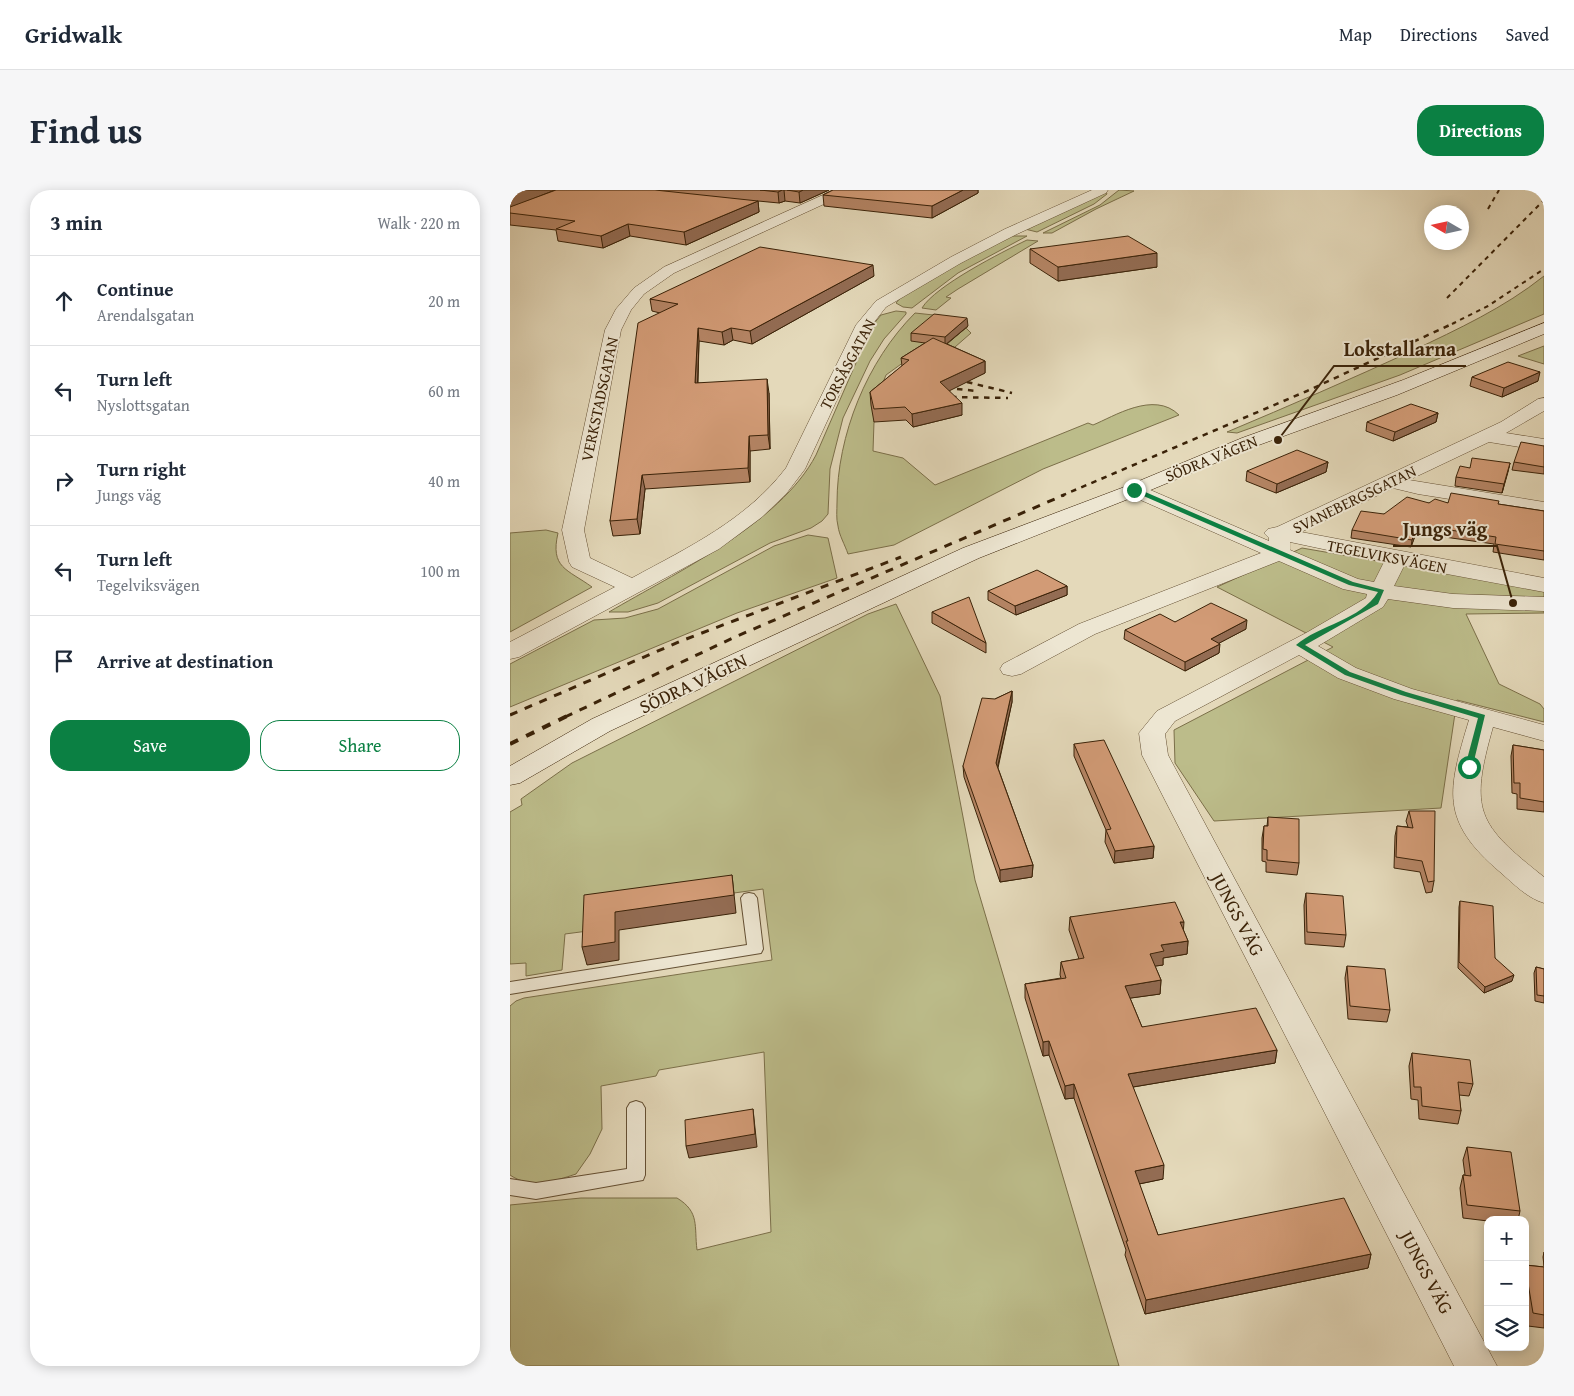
<!DOCTYPE html>
<meta charset="utf-8">
<style>
:root{--surface:#fff;--page:#f6f6f7;--text:#1f2937;--muted:#747a83;--line:#e0e1e3;--accent:#0b8043}
body{margin:0;font-family:"Gentium Book Plus",serif;background:var(--page);color:var(--text)}
.controls{position:absolute;right:15px;bottom:15px;display:grid;overflow:hidden;border-radius:10px;box-shadow:0 2px 12px #0003}
.controls button{width:45px;height:45px;display:grid;place-items:center;padding:0;border:0;border-bottom:1px solid var(--line);background:var(--surface);color:var(--text);font:25px sans-serif}
.compass{position:absolute;left:914px;top:15px;width:45px;height:45px;border-radius:50%;background:var(--surface);box-shadow:0 2px 12px #0003;rotate:279deg}
.stop{position:absolute;width:15px;height:15px;margin:-11px;border:4px solid #0b8043;border-radius:50%;background:#fff}
.stop.end{background:#0b8043;border-color:#fff;box-shadow:0 1px 5px #0008}
.list{margin:0;padding:0;list-style:none}
h2{display:flex;justify-content:space-between;align-items:center;height:65px;margin:0;padding:0 20px;font-size:21px}
h2 small{font-size:16px;font-weight:400;color:var(--muted)}
.list li{display:grid;grid-template-columns:32px 1fr auto;gap:15px;align-items:center;box-sizing:border-box;height:90px;padding:0 20px;border-top:1px solid var(--line)}
.list b{display:block;font-size:19px;white-space:nowrap}
.list p{margin:0;font-size:16px;white-space:nowrap;color:var(--muted)}
.list em{font-size:16px;font-style:normal;color:var(--muted)}
.actions{display:flex;gap:10px;padding:15px 20px}
.actions a{flex:1;padding:11px 0;border:1px solid var(--accent);border-radius:20px;text-align:center;font-size:18px;color:var(--accent)}
.actions .main{background:var(--accent);color:#fff}
.icon{flex:none;width:28px;height:28px;fill:none;stroke:currentColor;stroke-width:2;stroke-linecap:round;stroke-linejoin:round}
.map{position:relative;flex:none;width:1034px;height:1176px;overflow:hidden;border-radius:20px}
header{display:flex;align-items:center;gap:30px;box-sizing:border-box;height:70px;padding:0 25px;background:var(--surface);border-bottom:1px solid var(--line)}
header strong{font-size:24px}
nav{display:flex;gap:28px;margin-inline-start:auto;font-size:18px}
.intro{display:flex;align-items:center;justify-content:space-between;box-sizing:border-box;height:120px;padding:0 30px}
h1{margin:0;font-size:35px}
.button{padding:12px 22px;border-radius:20px;background:var(--accent);color:#fff;font-size:18px;font-weight:700}
main{display:flex;gap:30px;padding:0 30px}
aside{flex:1;background:var(--surface);border-radius:20px;box-shadow:0 2px 12px #0003}
.map>svg:first-child{display:block}
.green{fill:#bcbc8a;stroke:#7b6f49}
.lines{fill:none;stroke-linecap:round;stroke-linejoin:round}
.lane-casing{stroke:#645034;stroke-width:2}
.street-casing{stroke:#645034;stroke-width:1}
.secondary-casing{stroke:#3a2208;stroke-width:1}
.lane{fill:#ede6d2;fill-rule:evenodd}
.street{fill:#ede6d2;fill-rule:evenodd}
.secondary{fill:#ede6d2;fill-rule:evenodd}
.rail-far3{stroke:#3a2208;stroke-width:2;stroke-dasharray:4.5 4.5;stroke-linecap:butt}
.rail-far2{stroke:#3a2208;stroke-width:2.5;stroke-dasharray:5.5 5.5;stroke-linecap:butt}
.rail-far1{stroke:#3a2208;stroke-width:3;stroke-dasharray:8 8;stroke-linecap:butt}
.rail{stroke:#3a2208;stroke-width:4;stroke-dasharray:9 9;stroke-linecap:butt}
.wall{fill:#b58565;stroke:#3a2208}
.shaded-wall{fill:#936c53;stroke:#3a2208}
.building{fill:#d29b76;stroke:#3a2208}
.route{fill:#0b8043}
.labels{text-anchor:middle;stroke-width:4;stroke-linejoin:round;paint-order:stroke}
.far-street-label{font-size:16px;fill:#3a2208;stroke:#ede6d2}
.street-label{font-size:19px;fill:#3a2208;stroke:#ede6d2}
.leader{fill:none;stroke:#3a2208;stroke-width:2}
.callout-dot{fill:#3a2208;stroke:#ede6d2;stroke-width:2}
.callout-label{font-size:20px;text-anchor:middle;font-weight:bold;fill:#3a2208;stroke:#ede6d2;stroke-width:4;stroke-linejoin:round;paint-order:stroke}
</style>
<header>
<strong>Gridwalk</strong>
<nav><a>Map</a><a>Directions</a><a>Saved</a></nav>
</header>
<div class="intro"><h1>Find us</h1><a class="button">Directions</a></div>
<main>
<aside>
<h2>3 min<small>Walk · 220 m</small></h2>
<ul class="list">
<li><svg class="icon" aria-label="ahead" viewBox="0 0 24 24"><path d="M12 20V5M6 11l6-6 6 6"/></svg><div><b>Continue</b><p>Arendalsgatan</p></div><em>20 m</em></li>
<li><svg class="icon" aria-label="left" viewBox="0 0 24 24"><path d="M17 20v-9H6M10 6l-5 5 5 5"/></svg><div><b>Turn left</b><p>Nyslottsgatan</p></div><em>60 m</em></li>
<li><svg class="icon" aria-label="right" viewBox="0 0 24 24"><path d="M7 20v-9h11M14 6l5 5-5 5"/></svg><div><b>Turn right</b><p>Jungs väg</p></div><em>40 m</em></li>
<li><svg class="icon" aria-label="left" viewBox="0 0 24 24"><path d="M17 20v-9H6M10 6l-5 5 5 5"/></svg><div><b>Turn left</b><p>Tegelviksvägen</p></div><em>100 m</em></li>
<li><svg class="icon" aria-label="arrive" viewBox="0 0 24 24"><path d="M6 21V4h12l-3 4 3 4H6"/></svg><div><b>Arrive at destination</b></div></li>
</ul>
<div class="actions"><a class="main">Save</a><a>Share</a></div>
</aside>
<div class="map">
<svg width="1034" height="1176" viewBox="0 0 1034 1176">
<rect width="100%" height="100%" fill="#e4d9ba"/>
<filter id="stains"><feTurbulence type="fractalNoise" baseFrequency=".004" numOctaves="4"/><feColorMatrix values="0 0 0 0 .2 0 0 0 0 .09 0 0 0 0 .02 0 0 0 .5 -.17"/></filter>
<radialGradient id="worn" r=".72"><stop offset=".6" stop-color="#630" stop-opacity="0"/><stop offset="1" stop-color="#630" stop-opacity=".3"/></radialGradient>
<g class="green">
<polygon points="609,0 624,1 586,19 542,43 533,43 590,15"/>
<polygon points="596,2 597,4 584,14 527,42 515,39"/>
<path d="M501,46h16l-69,37 -46,35 -9,-1 -7,-4c8,-14 95,-56 115,-67z"/>
<path d="M517,50l11,1 -80,48 -12,8 5,1 -15,12 -14,-2c13,-22 80,-56 105,-68z"/>
<path d="M1034,86v38l-144,61 -163,58 -10,-1c62,-26 124,-53 185,-81 46,-22 92,-43 132,-75z"/>
<path d="M386,121l10,1v2l-22,25 -14,22 -27,57 -13,51 -2,45 -6,7 -11,7 -41,15 -112,60 -30,9h-19c66,-39 171,-88 207,-157l56,-129 9,-11z"/>
<path d="M405,123l37,4 16,10 -33,-5 10,23 21,-17 5,5 -16,14 -14,6 -37,9 -18,13 -4,10 -8,37 -1,29 30,7 32,27 153,-62 5,2c20,-8 61,-35 86,-10l-136,54 -149,76 -46,9c-3,-9 -9,-19 -10,-28 -2,-7 -1,-16 -1,-23 0,-68 30,-142 78,-190z"/>
<polygon points="1034,156 1034,174 1008,166"/>
<path d="M36,340l12,3c-8,35 9,36 34,54l-82,45v-99z"/>
<polygon points="298,345 318,348 327,388 227,423 0,517 0,474 84,430 115,428 148,419 264,356"/>
<polygon points="792,358 1034,400 1034,423 956,424 989,494 1030,514 1034,519 1034,532 947,510 931,618 704,631 665,573 664,540 823,457 707,397"/>
<path d="M386,414l44,92 35,184 144,486h-609v-161l71,-7h96c23,14 17,28 20,52l74,-18 -7,-180 -105,18 -3,6 -55,10 1,43 -12,25 -14,20c-21,7 -46,15 -66,1v-169l6,-5 8,-3 248,-38 -9,-71 -29,4 -146,38 -23,3 -3,36 -36,6v-13l-16,1v-152l12,-7 -1,-6 51,-36 296,-149z"/>
</g>
<g class="lines">
<defs>
<g id="lane">
<polygon points="239,703 244,704 247,708 253,759 251,763 0,804 0,792 237,755 231,708 234,704"/>
<polygon points="126,911 132,913 135,918 135,985 133,990 26,1009 0,1005 0,989 26,993 117,979 117,918 120,913"/>
</g>
<g id="street">
<path d="M324,0h16l-2,3 -174,80 -30,21 -13,16 -10,20 -37,200 6,28 42,20c57,-31 114,-58 154,-110l70,-143 20,-24 75,-44 54,-28 87,-39h16l-2,3 -91,42 -54,28 -75,44 -15,19 -66,143 -19,25 -24,23 -43,32 -200,108 -9,2v-17l105,-55 -43,-20 -3,-5 -7,-32 43,-200 11,-21 18,-21 30,-21z"/>
<path d="M1034,208v13l-38,22 38,6v12l-55,-9 -80,38 135,22v12l-126,-20 -25,-6 -92,44 243,46v14l-140,-26 -10,20 59,8 91,3v14l-91,-3 -65,-9 -5,8 -65,39 38,22 56,21 132,36v16l-51,-14c-24,84 -16,97 51,150v26c-17,-5 -30,-19 -44,-31 -61,-52 -52,-82 -31,-152l-75,-21 -56,-21 -39,-23 -124,66 -10,13 3,21 329,611h-43l-312,-611 -3,-22 18,-22 149,-78 60,-35 1,-4 -24,-5 -64,-28 -184,73 -74,40 -9,2 -9,-2 -3,-5 3,-5 76,-40 182,-71 -134,-59 -3,-4 3,-4 7,-2 7,2 128,55v-3l-5,-5 4,-4 9,-2 224,-105 37,-23zM780,352l94,20 -10,20 -16,-3 -68,-29z"/>
</g>
<polygon id="secondary" points="1034,133 1034,144 887,205 746,256 631,304 469,368 100,541 10,593 0,595 0,576 82,529 453,358 617,296 732,248 893,190"/>
</defs>
<use href="#lane" class="lane-casing"/>
<use href="#street" class="street-casing"/>
<use href="#secondary" class="secondary-casing"/>
<use href="#lane" class="lane"/>
<use href="#street" class="street"/>
<use href="#secondary" class="secondary"/>
<g class="rail-far3">
<polyline points="978,19 989,0"/>
<polyline points="937,108 1034,10"/>
<polyline points="942,134 978,116 1034,79"/>
</g>
<g class="rail-far2">
<polyline points="457,192 502,203"/>
<polyline points="447,199 467,201"/>
<polyline points="441,207 498,208"/>
<polyline points="551,306 797,201 944,133"/>
</g>
<g class="rail-far1">
<polyline points="0,525 171,451 391,367"/>
<polyline points="55,527 225,447 554,305"/>
</g>
<polyline class="rail" points="0,554 57,526"/>
</g>
<g class="wall">
<polygon points="0,0 319,0 290,13 275,11 269,13 248,11 249,22 176,55 120,46 93,58 48,51 46,40 0,35"/>
<polygon points="323,0 468,0 468,3 422,28 314,16 313,5"/>
<polygon points="520,59 647,77 548,91 520,73"/>
<polygon points="364,86 242,154 223,150 214,155 189,151 188,193 259,203 260,259 240,261 240,292 135,299 130,344 103,346 100,331 150,123 142,121 140,109"/>
<polygon points="458,136 437,154 475,171 475,183 439,200 452,225 403,237 396,230 364,232 361,215 360,202 392,176 391,168 415,153 401,151 401,143"/>
<polygon points="962,187 1028,191 992,207 960,196"/>
<polygon points="928,223 926,232 883,251 856,241 857,232"/>
<polygon points="1034,256 1034,284 1002,280 1004,272"/>
<polygon points="818,272 816,282 766,303 736,291 737,281"/>
<polygon points="1000,273 992,303 945,296 946,287 960,278"/>
<polygon points="919,313 938,313 988,314 1034,321 1034,370 983,362 984,354 906,343 901,357 841,348 842,340 874,324"/>
<polygon points="557,396 557,405 506,425 478,410 478,401"/>
<polygon points="422,422 476,453 476,463 422,433"/>
<polygon points="665,432 736,439 709,453 709,463 675,481 614,449 615,440"/>
<polygon points="502,501 502,512 488,578 523,675 522,687 490,692 454,587 453,576 485,509"/>
<polygon points="564,554 644,656 643,668 604,673 595,652 596,640 564,566"/>
<polygon points="1003,555 1034,560 1034,622 1007,619 1007,604 1002,603 1001,566"/>
<polygon points="899,621 924,691 922,702 916,703 910,682 884,678 885,646 887,636 898,637 896,631"/>
<polygon points="758,627 789,673 787,685 756,682 756,672 752,671 752,648 754,636 757,636"/>
<polygon points="796,703 836,745 834,757 795,754 794,715"/>
<polygon points="950,711 985,768 1002,791 974,803 948,778 949,717"/>
<polygon points="560,727 673,739 678,751 677,764 653,768 653,775 645,776 651,790 650,804 620,808 632,837 767,860 765,873 623,897 653,989 629,994 648,1045 861,1064 858,1078 635,1124 615,1065 616,1060 564,908 555,909 539,865 533,866 515,808 515,794 551,788 550,785 551,772 569,769 559,740"/>
<polygon points="837,776 880,820 877,832 838,829 835,788"/>
<polygon points="1026,777 1034,779 1034,813 1025,811 1024,783"/>
<polygon points="902,863 963,894 959,906 949,905 951,921 948,934 909,929 908,910 901,909 899,876"/>
<polygon points="957,957 1010,1021 1008,1030 978,1030 978,1031 953,1028 950,998 953,985 955,985 953,970"/>
<polygon points="1034,1062 1034,1076 1033,1067"/>
<polygon points="1015,1075 1034,1077 1034,1138 1018,1136 1015,1116"/>
</g>
<g class="shaded-wall">
<polygon points="14,0 45,0 0,18 0,6"/>
<polygon points="272,0 274,0 275,11 269,13 268,2"/>
<polygon points="293,0 319,0 290,13 289,2"/>
<polygon points="453,0 468,0 468,3 422,28 422,16"/>
<polygon points="248,11 249,22 176,55 174,42"/>
<polygon points="118,34 120,46 93,58 91,46"/>
<polygon points="647,63 647,77 548,91 548,77"/>
<polygon points="363,75 364,86 242,154 240,141"/>
<polygon points="457,128 458,136 435,155 435,147"/>
<polygon points="188,138 189,151 187,207 185,193"/>
<polygon points="221,138 223,150 214,155 212,142"/>
<polygon points="475,171 475,183 431,205 430,192"/>
<polygon points="1030,182 1028,191 992,207 994,198"/>
<polygon points="257,189 259,203 260,259 258,245"/>
<polygon points="452,213 452,225 403,237 402,224"/>
<polygon points="928,223 926,232 883,251 885,242"/>
<polygon points="239,246 240,261 240,292 238,278"/>
<polygon points="818,272 816,282 766,303 767,294"/>
<polygon points="1000,273 998,282 992,303 994,294"/>
<polygon points="132,285 135,299 130,344 127,329"/>
<polygon points="907,335 906,343 901,357 902,350"/>
<polygon points="557,396 557,405 506,425 505,416"/>
<polygon points="737,430 736,439 700,458 701,449"/>
<polygon points="710,454 709,463 675,481 675,472"/>
<polygon points="502,501 502,512 486,584 486,573"/>
<polygon points="644,656 643,668 604,673 605,661"/>
<polygon points="523,675 522,687 490,692 490,680"/>
<polygon points="222,685 226,723 109,740 109,770 77,775 72,757 105,722"/>
<polygon points="670,732 674,732 673,745"/>
<polygon points="678,751 677,764 653,768 653,775 639,777 640,764 651,755"/>
<polygon points="1004,785 1002,791 974,803 975,797"/>
<polygon points="651,790 650,804 614,809 615,796"/>
<polygon points="539,851 539,865 533,866 533,852"/>
<polygon points="767,860 765,873 617,898 618,884"/>
<polygon points="564,894 564,908 555,909 555,896"/>
<polygon points="243,919 247,957 179,968 176,956"/>
<polygon points="654,975 653,989 624,995 625,981"/>
<polygon points="861,1064 858,1078 635,1124 636,1110"/>
</g>
<g class="building">
<polygon points="0,0 14,0 0,6"/>
<polygon points="46,0 145,0 248,11 174,42 118,34 91,46 46,39 65,31 0,23 0,17"/>
<polygon points="250,0 272,0 268,2"/>
<polygon points="277,0 293,0 289,2"/>
<polygon points="323,0 453,0 422,16 313,5"/>
<polygon points="618,46 647,63 548,77 520,59"/>
<polygon points="250,57 363,75 240,141 221,138 212,142 188,138 185,193 257,189 258,245 239,246 238,278 132,285 127,329 100,331 128,133 168,114 140,109"/>
<polygon points="424,124 457,128 435,147 401,143"/>
<polygon points="423,148 475,171 430,192 452,213 402,224 395,217 364,219 360,202 399,170 391,168"/>
<polygon points="998,172 1030,182 994,198 962,187"/>
<polygon points="901,214 928,223 885,242 857,232"/>
<polygon points="1011,252 1034,256 1034,277 1004,272"/>
<polygon points="787,260 818,272 767,294 737,281"/>
<polygon points="962,268 1000,273 994,294 946,287 950,276 960,278"/>
<polygon points="941,303 989,311 988,314 1034,321 1034,361 985,354 986,347 907,335 902,350 842,340 851,321 874,324 897,307 919,313 925,309 938,313"/>
<polygon points="527,380 557,396 505,416 478,401"/>
<polygon points="459,407 476,453 422,422"/>
<polygon points="701,413 737,430 701,449 710,454 675,472 615,440 650,424 665,432"/>
<polygon points="502,501 486,573 523,675 490,680 453,576 472,508 485,509"/>
<polygon points="594,550 644,656 605,661 596,640 601,639 564,554"/>
<polygon points="1003,555 1034,560 1034,612 1010,608 1010,593 1004,593"/>
<polygon points="899,621 925,621 924,691 918,692 912,671 886,667 887,636 903,638"/>
<polygon points="758,627 789,629 789,673 757,670 757,660 753,659 754,636 758,636"/>
<polygon points="222,685 224,705 105,722 105,752 72,757 74,705"/>
<polygon points="796,703 833,706 836,745 797,742"/>
<polygon points="950,711 983,716 985,768 1004,785 975,797 949,772"/>
<polygon points="665,712 674,732 670,732 678,751 651,755 654,761 640,764 651,790 615,796 632,837 746,818 767,860 618,884 654,975 625,981 648,1045 834,1008 861,1064 636,1110 616,1051 618,1051 564,894 555,896 539,851 533,852 515,794 556,788 551,772 574,768 560,727"/>
<polygon points="837,776 875,779 880,820 840,816"/>
<polygon points="1026,777 1034,779 1034,806 1027,805"/>
<polygon points="902,863 960,870 963,894 948,892 951,921 912,916 911,897 904,897"/>
<polygon points="243,919 245,944 176,956 175,930"/>
<polygon points="957,957 1001,962 1010,1021 957,1015 953,985 961,986"/>
<polygon points="1015,1075 1034,1077 1034,1125 1023,1123"/>
</g>
<path class="route" d="M622,298h4l217,94 31,8 -6,14 -73,41 45,27 56,20 79,23 -13,54 -7,-2 13,-49 -77,-23 -56,-20 -49,-30c23,-20 65,-25 82,-53l-29,-7 -217,-94z"/>
<g class="labels">
<g class="far-street-label">
<text transform="translate(337 174) rotate(-62)" y="6">TORSÅSGATAN</text>
<text transform="translate(89 209) rotate(-78)" y="6">VERKSTADSGATAN</text>
<text transform="translate(701 268) rotate(-22)" y="6">SÖDRA VÄGEN</text>
<text transform="translate(844 309) rotate(-26)" y="6">SVANEBERGSGATAN</text>
<text transform="translate(877 366) rotate(11)" y="6">TEGELVIKSVÄGEN</text>
</g>
<g class="street-label">
<text transform="translate(183 493) rotate(-25)" y="7">SÖDRA VÄGEN</text>
<text transform="translate(728 724) rotate(62)" y="7">JUNGS VÄG</text>
<text transform="translate(917 1082) rotate(62)" y="7">JUNGS VÄG</text>
</g>
</g>
<path class="leader" d="M768 250L824 176H956M1003 413L987 356H883"/>
<g class="callout-dot">
<circle cx="768" cy="250" r="5"/>
<circle cx="1003" cy="413" r="5"/>
</g>
<g class="callout-label">
<text x="890" y="166">Lokstallarna</text>
<text x="935" y="346">Jungs väg</text>
</g>
<rect width="100%" height="100%" filter="url(#stains)"/>
<rect width="100%" height="100%" fill="url(#worn)"/>
</svg>
<div class="controls">
<button>+</button>
<button>−</button>
<button><svg class="icon" aria-label="layers" viewBox="0 0 24 24"><path d="M12 4l9 5-9 5-9-5zM3 14l9 5 9-5"/></svg></button>
</div>
<svg class="compass" viewBox="-18 -18 36 36"><path d="M0-13l5 13h-10z" fill="#e53935"/><path d="M0 13l5-13h-10z" fill="#747a83"/></svg>
<div class="stop" style="left:959px;top:577px"></div>
<div class="stop end" style="left:624px;top:300px"></div>
</div>
</main>
